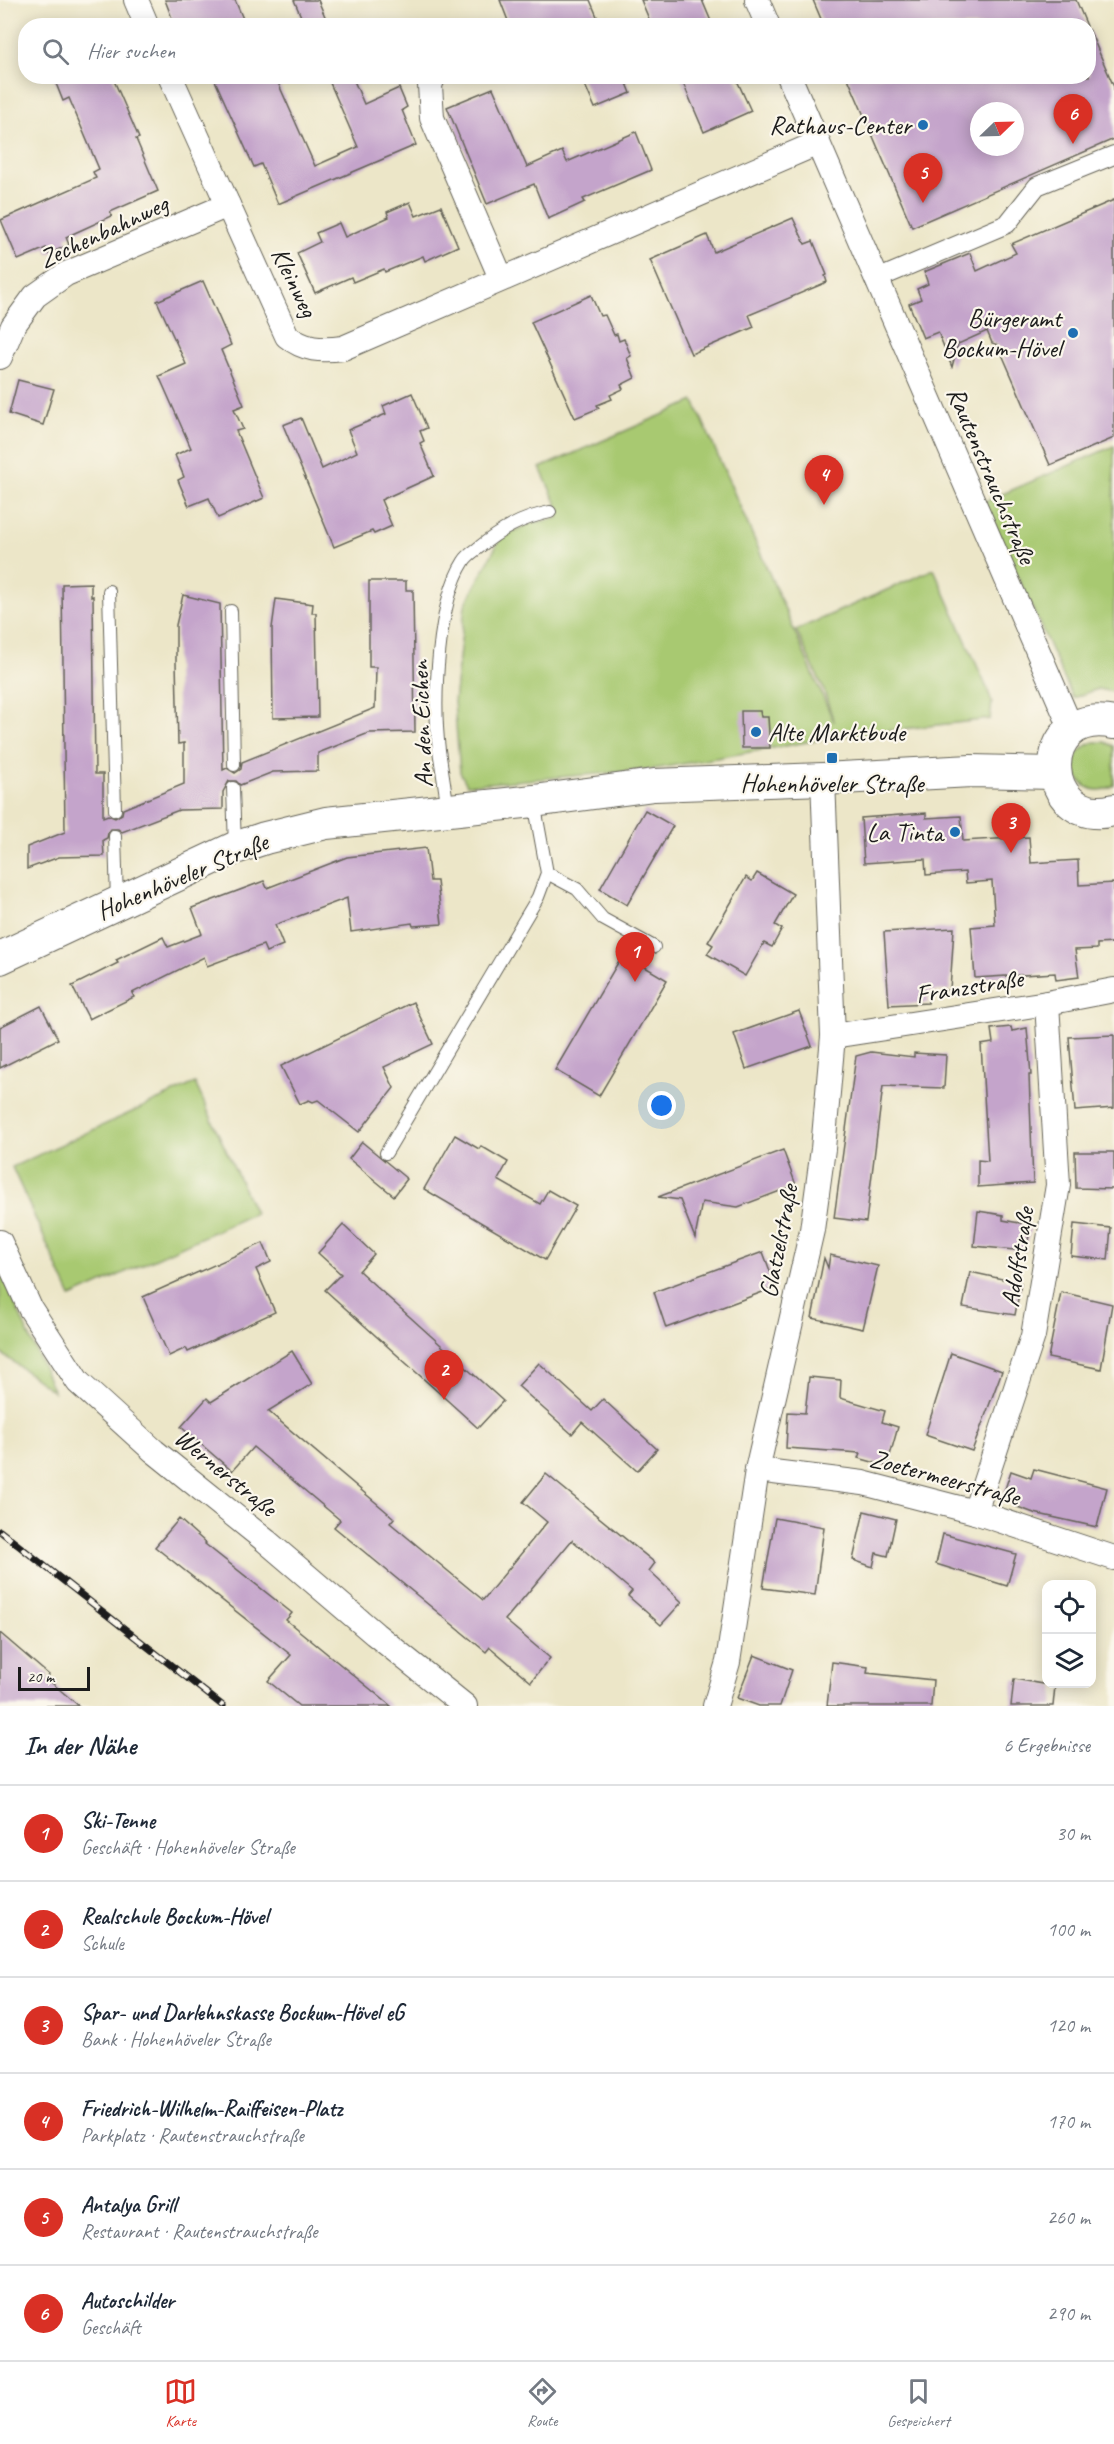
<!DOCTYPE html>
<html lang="de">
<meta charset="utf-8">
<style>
:root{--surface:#fff;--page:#f2f2f3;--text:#1f2937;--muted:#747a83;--line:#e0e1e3;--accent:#d93025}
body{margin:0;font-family:Caveat,sans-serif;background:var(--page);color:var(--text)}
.controls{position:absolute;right:18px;bottom:18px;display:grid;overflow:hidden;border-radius:12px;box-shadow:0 3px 15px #0003}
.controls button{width:54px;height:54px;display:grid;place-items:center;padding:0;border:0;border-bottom:2px solid var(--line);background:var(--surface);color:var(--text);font:30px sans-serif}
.compass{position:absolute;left:970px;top:102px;width:54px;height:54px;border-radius:50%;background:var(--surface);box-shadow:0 3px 15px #0003;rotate:67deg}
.scale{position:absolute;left:18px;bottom:15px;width:72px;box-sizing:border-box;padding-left:6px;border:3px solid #1c1c1c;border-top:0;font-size:16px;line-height:21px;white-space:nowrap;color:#1c1c1c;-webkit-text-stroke:4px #fbf7ec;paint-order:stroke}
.you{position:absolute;left:662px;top:1106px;width:21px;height:21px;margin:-15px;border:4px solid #fff;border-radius:50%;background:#1a73e8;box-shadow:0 0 0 9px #1a73e833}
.badge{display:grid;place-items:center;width:39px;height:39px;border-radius:50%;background:var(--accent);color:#fff;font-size:20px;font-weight:700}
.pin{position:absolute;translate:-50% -50px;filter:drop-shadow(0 2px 3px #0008)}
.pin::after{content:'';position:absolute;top:32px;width:21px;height:18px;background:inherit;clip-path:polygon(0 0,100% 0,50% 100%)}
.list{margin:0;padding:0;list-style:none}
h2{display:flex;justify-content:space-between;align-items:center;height:78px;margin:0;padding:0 24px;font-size:26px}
h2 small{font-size:20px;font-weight:400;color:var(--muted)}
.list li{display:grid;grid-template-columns:39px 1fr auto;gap:18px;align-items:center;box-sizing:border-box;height:96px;padding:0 24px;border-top:2px solid var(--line)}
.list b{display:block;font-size:22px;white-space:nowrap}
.list p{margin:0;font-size:20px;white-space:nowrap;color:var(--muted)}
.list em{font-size:20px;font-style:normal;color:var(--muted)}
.icon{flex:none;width:33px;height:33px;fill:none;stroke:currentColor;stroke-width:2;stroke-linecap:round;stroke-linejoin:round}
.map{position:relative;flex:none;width:1114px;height:1706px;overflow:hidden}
.search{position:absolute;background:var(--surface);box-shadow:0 3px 15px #0003;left:18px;right:18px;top:18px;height:66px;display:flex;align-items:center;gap:15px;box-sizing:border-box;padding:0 21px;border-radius:24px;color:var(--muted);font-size:22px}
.sheet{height:654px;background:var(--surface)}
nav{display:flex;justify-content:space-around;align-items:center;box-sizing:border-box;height:84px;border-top:2px solid var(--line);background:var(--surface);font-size:16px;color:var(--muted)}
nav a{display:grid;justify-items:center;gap:3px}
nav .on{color:var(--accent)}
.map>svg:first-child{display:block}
.green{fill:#a8c971;stroke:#627246;stroke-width:1.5}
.building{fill:#c4a4cb;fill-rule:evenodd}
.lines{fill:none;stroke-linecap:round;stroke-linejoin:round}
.service-casing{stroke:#656358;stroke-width:14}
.pedestrian-casing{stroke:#656358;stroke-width:20}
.minor-casing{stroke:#656358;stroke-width:26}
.tertiary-casing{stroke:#656358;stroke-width:34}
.service{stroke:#fff;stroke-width:12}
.pedestrian{stroke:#fff;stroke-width:18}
.minor{stroke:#fff;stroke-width:24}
.tertiary{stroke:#fff;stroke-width:32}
.rail-casing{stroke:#1c1c1c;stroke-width:7}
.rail{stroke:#fbf7ec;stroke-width:4.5;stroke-dasharray:14;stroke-linecap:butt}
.poi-dot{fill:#1f6fb2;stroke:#fbf7ec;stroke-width:2}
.labels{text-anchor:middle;stroke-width:4.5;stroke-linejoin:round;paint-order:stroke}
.poi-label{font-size:26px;fill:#1c1c1c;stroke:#fbf7ec;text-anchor:end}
.street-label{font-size:26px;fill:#1c1c1c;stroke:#fbf7ec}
</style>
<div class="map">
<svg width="1114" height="1706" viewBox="0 0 1114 1706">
<rect width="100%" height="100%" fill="#fbf7ec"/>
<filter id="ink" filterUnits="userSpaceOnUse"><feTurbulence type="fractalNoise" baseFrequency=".0167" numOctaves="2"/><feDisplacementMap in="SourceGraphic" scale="12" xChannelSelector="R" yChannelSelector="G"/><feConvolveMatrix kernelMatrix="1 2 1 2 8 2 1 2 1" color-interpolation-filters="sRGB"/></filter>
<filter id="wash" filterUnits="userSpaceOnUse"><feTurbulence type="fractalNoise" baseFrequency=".008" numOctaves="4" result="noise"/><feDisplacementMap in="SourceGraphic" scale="24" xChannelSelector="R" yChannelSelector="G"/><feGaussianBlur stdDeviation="1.35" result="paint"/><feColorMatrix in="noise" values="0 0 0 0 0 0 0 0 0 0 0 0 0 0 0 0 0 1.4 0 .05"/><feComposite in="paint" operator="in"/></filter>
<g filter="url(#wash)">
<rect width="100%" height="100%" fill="#ece6c8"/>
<g class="green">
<polygon points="694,401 834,722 823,688 796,630 934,569 986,686 992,702 990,719 841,736 654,769 467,785 460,772 454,702 465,605 501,537 531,523 558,518 560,511 540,468"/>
<polygon points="1114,446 1114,692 1098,689 1073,698 984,502"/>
<path d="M1094,742h11l9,4v39c-34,21 -58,-31 -20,-43z"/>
<polygon points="195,1083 255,1213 71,1297 12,1167"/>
<polygon points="0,1270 54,1392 0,1352"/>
</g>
<g id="blocks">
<g class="building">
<polygon points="165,0 235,0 246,26 175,26"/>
<polygon points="294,0 318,0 329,26 305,26"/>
<polygon points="500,0 590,0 601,26 510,26"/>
<polygon points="641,0 702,0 713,26 652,26"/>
<polygon points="813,0 1076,0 1087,26 824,26"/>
<path d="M1089,29l25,58v52l-202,88 -65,-151h242zM979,111h36v36h-36z"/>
<polygon points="53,76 112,76 139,138 136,139 158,191 110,212 112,216 66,237 69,245 48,254 46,248 18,260 1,220 96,178 93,172 99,169 69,98 63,101"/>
<polygon points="213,76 275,76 315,166 358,147 327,76 352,76 364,104 399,88 407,107 402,110 416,145 278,204 261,164 254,167"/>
<polygon points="581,76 624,76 631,93 595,108"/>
<polygon points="680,76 735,76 751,111 704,132"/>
<polygon points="493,88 527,167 562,151 567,162 636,132 651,170 583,199 585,202 548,219 534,184 487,204 447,107"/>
<polygon points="1114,200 1114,438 1050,465 998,345 992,343 987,331 958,344 952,367 938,332 923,338 909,304 921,299 917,289 928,284 924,272 970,253 977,271 1016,253 1011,244"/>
<polygon points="410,202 416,216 441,206 458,246 425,261 423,256 385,272 384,269 353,282 351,277 315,293 297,253 320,242 316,233 339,223 345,237 389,217 387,212"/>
<polygon points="793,218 805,244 813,241 827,275 825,276 827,282 749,315 754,327 691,354 650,260 707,235 714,252"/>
<polygon points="203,281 231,345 221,350 244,405 234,409 243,429 236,431 264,498 218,518 209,498 189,506 178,480 184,477 175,455 191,448 159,376 186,364 157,301"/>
<polygon points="591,295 600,316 605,315 614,335 617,334 619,341 624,339 631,356 627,358 635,378 621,385 623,389 610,395 612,399 597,405 599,408 575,418 531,322"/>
<polygon points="18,380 54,389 43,425 9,414"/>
<polygon points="412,393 427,428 420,431 424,441 420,443 434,476 381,500 392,526 374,534 372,531 334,547 283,425 301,418 322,469 357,452 348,430 386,414 383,406"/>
<polygon points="369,581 406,581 406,590 413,590 415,732 369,733 318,753 318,771 273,772 240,785 236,781 229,781 223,792 223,809 179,810 122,832 118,829 111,829 108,833 107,838 103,840 104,856 59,857 27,869 27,847 65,832 62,584 91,583 91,597 93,596 95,774 103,774 103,817 108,815 115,818 122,814 123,809 184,784 184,743 178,744 176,662 176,625 183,595 220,604 223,770 227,768 235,773 241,769 242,762 375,708 376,667 369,667"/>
<polygon points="276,599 313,604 312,613 316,613 318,717 273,718 272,628"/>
<polygon points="741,711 760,711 761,717 768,717 770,748 742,748"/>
<polygon points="645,810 673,826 627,905 600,889"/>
<polygon points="926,813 926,818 961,816 963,841 1029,837 1031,863 1078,860 1079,885 1114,883 1114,943 1097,944 1097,949 1075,950 1079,977 1056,980 1055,973 975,978 971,927 995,925 992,881 966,883 965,872 926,875 925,859 864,863 861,818"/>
<polygon points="426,848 430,881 437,881 442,924 413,926 412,923 351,932 347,898 275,925 283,945 266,952 263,945 207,966 204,957 132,993 134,997 89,1019 72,986 118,963 116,960 163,937 168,947 202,934 192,908 264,881 267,888 347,857"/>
<polygon points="757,873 793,894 775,925 782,929 772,947 764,943 745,976 707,954 713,945 708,942 746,877 752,881"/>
<polygon points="954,928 950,990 928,992 928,1003 889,1005 884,932"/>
<polygon points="623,954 667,980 599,1096 555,1070"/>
<polygon points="413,1002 433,1044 384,1067 394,1088 359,1132 318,1100 313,1102 309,1100 300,1104 281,1066"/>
<polygon points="41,1006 58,1039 0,1068 0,1027"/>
<polygon points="799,1011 812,1046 746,1069 734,1034"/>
<polygon points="1011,1027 1012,1031 1027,1028 1031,1075 1029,1075 1033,1183 978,1187 978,1160 988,1161 981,1045 993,1043 991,1029"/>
<polygon points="1114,1035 1114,1108 1075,1111 1069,1037"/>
<polygon points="871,1052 914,1057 914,1053 946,1055 944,1088 883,1086 866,1222 834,1218 856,1056"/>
<polygon points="455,1135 479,1149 481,1146 508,1162 498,1180 540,1204 548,1190 576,1206 545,1260 424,1189"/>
<polygon points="362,1142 407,1179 394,1196 349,1159"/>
<polygon points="783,1150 796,1185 738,1207 702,1202 695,1238 680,1200 658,1197"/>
<polygon points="1075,1152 1114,1152 1114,1189 1076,1188"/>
<polygon points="978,1211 1003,1215 1003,1220 1031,1225 1026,1251 974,1246"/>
<polygon points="1074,1224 1111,1228 1108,1260 1071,1256"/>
<polygon points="343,1225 374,1254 359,1271 503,1401 478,1428 325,1290 341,1274 318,1253"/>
<polygon points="263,1243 271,1262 256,1269 275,1312 188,1352 186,1348 169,1356 143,1297"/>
<polygon points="763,1252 776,1287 666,1328 654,1292"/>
<polygon points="830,1255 878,1266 863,1329 812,1318 824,1258 828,1268"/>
<polygon points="970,1272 1021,1283 1015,1315 963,1307"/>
<polygon points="1061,1292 1112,1304 1101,1369 1048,1358"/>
<polygon points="292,1351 312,1384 268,1411 394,1518 390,1523 483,1600 547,1522 523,1502 546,1474 655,1563 649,1571 682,1602 661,1625 628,1596 632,1591 572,1540 505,1620 550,1658 531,1682 490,1647 486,1652 334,1527 340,1520 253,1447 232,1471 181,1427 207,1398 211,1402"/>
<polygon points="951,1353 1002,1371 972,1451 925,1435"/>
<polygon points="539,1363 592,1411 603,1399 657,1449 637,1471 582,1422 572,1434 518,1386"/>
<polygon points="809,1377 841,1380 840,1398 885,1411 882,1422 898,1427 887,1466 858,1458 860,1453 786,1448 788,1412 805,1413"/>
<polygon points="1034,1469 1107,1488 1097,1527 1034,1513 1015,1506 1017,1503 1002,1498 1011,1471 1031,1478"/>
<polygon points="864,1511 896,1519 888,1556 876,1553 873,1567 853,1560"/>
<polygon points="775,1518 824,1527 815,1595 763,1588"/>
<polygon points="179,1519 206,1543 205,1544 292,1613 286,1620 391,1706 299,1706 268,1681 291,1655 155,1547"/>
<polygon points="943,1534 1016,1554 1007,1586 936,1564"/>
<polygon points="0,1633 49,1675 46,1678 79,1706 0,1706"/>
<polygon points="754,1655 792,1670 780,1706 759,1706 737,1698"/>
<polygon points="832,1662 868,1667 867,1673 933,1680 931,1706 827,1706"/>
<polygon points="1014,1679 1055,1686 1053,1706 1011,1706"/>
</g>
</g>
</g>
<g filter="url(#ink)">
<use href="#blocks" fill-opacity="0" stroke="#656358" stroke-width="1.5"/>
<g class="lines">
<defs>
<g id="service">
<polyline points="109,591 115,810"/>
<polyline points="231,611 234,765"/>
<polyline points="233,788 235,847"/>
<path d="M448,809c-3,-20 -6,-39 -9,-59 -6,-49 -2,-147 25,-189 3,-5 9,-9 13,-12 23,-19 44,-31 73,-37"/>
<polyline points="115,836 117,901"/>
<polyline points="547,873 577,889 603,919 654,947"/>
<polyline points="386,1153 538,897 547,873 534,802"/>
</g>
<polyline id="pedestrian" points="877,279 1007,224 1037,186 1114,155"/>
<g id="minor">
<polyline points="136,0 147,26"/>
<polyline points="757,0 768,26"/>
<path d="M170,76l117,260c17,14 34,15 56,12l475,-205"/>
<polyline points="434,76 430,85 432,118 501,278"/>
<polyline points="789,76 1072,730"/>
<polyline points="0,357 13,326 35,296 66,274 228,205"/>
<polyline points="833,1036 1047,1003 1114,990"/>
<polyline points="0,1242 30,1308 78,1382 154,1451 266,1541 375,1634 465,1706"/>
<polyline points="757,1470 863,1483 975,1512 1114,1558"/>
<polyline points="975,1512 1033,1336 1058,1185 1047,1003"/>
<polyline points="715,1706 728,1662 757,1470 812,1230 823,1149 833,1036 823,779"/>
</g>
<g id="tertiary">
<path d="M1114,723c-82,-17 -75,106 0,87"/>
<polyline points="0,958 235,848 265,838 326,823 534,801 654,785 823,779 971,771 1054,773"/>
</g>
</defs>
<use href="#service" class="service-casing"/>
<use href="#pedestrian" class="pedestrian-casing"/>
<use href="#minor" class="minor-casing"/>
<use href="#tertiary" class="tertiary-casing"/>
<use href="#service" class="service"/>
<use href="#pedestrian" class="pedestrian"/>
<use href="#minor" class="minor"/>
<use href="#tertiary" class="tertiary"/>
<defs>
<polyline id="rail" points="0,1531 223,1706"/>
</defs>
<use href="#rail" class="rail-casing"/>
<use href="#rail" class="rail"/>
</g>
</g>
<g class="poi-dot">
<circle cx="923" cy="125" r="6"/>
<circle cx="1073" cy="333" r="6"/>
<circle cx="756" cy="732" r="6"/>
<rect x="826" y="752" width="12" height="12" rx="3"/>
<circle cx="955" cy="832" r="6"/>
</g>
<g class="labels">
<g class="poi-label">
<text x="911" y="134">Rathaus-Center</text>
<text x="1061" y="327">Bürgeramt<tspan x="1061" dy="30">Bockum-Hövel</tspan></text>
<text x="768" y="741" text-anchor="start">Alte Marktbude</text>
<text x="832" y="792" text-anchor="middle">Hohenhöveler Straße</text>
<text x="943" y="841">La Tinta</text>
</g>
<g class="street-label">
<text transform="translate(103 231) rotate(-25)" y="9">Zechenbahnweg</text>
<text transform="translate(295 282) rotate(64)" y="9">Kleinweg</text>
<text transform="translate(992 475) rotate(67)" y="9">Rautenstrauchstraße</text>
<text transform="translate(421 724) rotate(-92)" y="9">An den Eichen</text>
<text transform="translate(182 876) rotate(-23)" y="9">Hohenhöveler Straße</text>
<text transform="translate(969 986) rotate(-9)" y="9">Franzstraße</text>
<text transform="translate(778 1241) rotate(-79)" y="9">Glatzelstraße</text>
<text transform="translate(1017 1257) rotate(-81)" y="9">Adolfstraße</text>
<text transform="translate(226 1472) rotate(39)" y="9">Wernerstraße</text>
<text transform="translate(945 1477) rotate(15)" y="9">Zoetermeerstraße</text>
</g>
</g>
</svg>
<div class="controls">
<button><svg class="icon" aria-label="locate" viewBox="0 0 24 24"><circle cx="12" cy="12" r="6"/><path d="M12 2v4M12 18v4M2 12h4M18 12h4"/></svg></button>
<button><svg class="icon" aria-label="layers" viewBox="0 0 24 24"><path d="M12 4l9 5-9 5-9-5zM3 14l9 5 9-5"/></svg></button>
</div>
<svg class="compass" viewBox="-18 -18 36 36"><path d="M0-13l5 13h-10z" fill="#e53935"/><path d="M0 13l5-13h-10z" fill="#747a83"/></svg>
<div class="scale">20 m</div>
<div class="you"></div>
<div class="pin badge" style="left:635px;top:982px">1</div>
<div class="pin badge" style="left:444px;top:1400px">2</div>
<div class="pin badge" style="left:1011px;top:853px">3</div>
<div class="pin badge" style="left:824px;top:505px">4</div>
<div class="pin badge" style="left:923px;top:203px">5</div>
<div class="pin badge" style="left:1073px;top:144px">6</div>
<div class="search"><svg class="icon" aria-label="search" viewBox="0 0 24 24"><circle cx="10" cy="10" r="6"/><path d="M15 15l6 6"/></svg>Hier suchen</div>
</div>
<section class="sheet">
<h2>In der Nähe<small>6 Ergebnisse</small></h2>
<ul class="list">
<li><span class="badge">1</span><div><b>Ski-Tenne</b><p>Geschäft · Hohenhöveler Straße</p></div><em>30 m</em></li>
<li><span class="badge">2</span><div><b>Realschule Bockum-Hövel</b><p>Schule</p></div><em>100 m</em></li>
<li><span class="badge">3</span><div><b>Spar- und Darlehnskasse Bockum-Hövel eG</b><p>Bank · Hohenhöveler Straße</p></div><em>120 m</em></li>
<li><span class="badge">4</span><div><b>Friedrich-Wilhelm-Raiffeisen-Platz</b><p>Parkplatz · Rautenstrauchstraße</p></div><em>170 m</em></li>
<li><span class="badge">5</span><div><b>Antalya Grill</b><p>Restaurant · Rautenstrauchstraße</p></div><em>260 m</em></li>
<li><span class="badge">6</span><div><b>Autoschilder</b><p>Geschäft</p></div><em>290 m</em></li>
</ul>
</section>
<nav>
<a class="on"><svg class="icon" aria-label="map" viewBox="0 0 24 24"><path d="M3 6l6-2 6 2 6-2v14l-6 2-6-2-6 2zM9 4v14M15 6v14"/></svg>Karte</a>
<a><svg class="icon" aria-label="directions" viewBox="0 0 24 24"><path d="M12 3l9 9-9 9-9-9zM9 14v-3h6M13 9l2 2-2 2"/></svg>Route</a>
<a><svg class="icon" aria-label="saved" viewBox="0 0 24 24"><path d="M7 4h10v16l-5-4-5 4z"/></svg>Gespeichert</a>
</nav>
